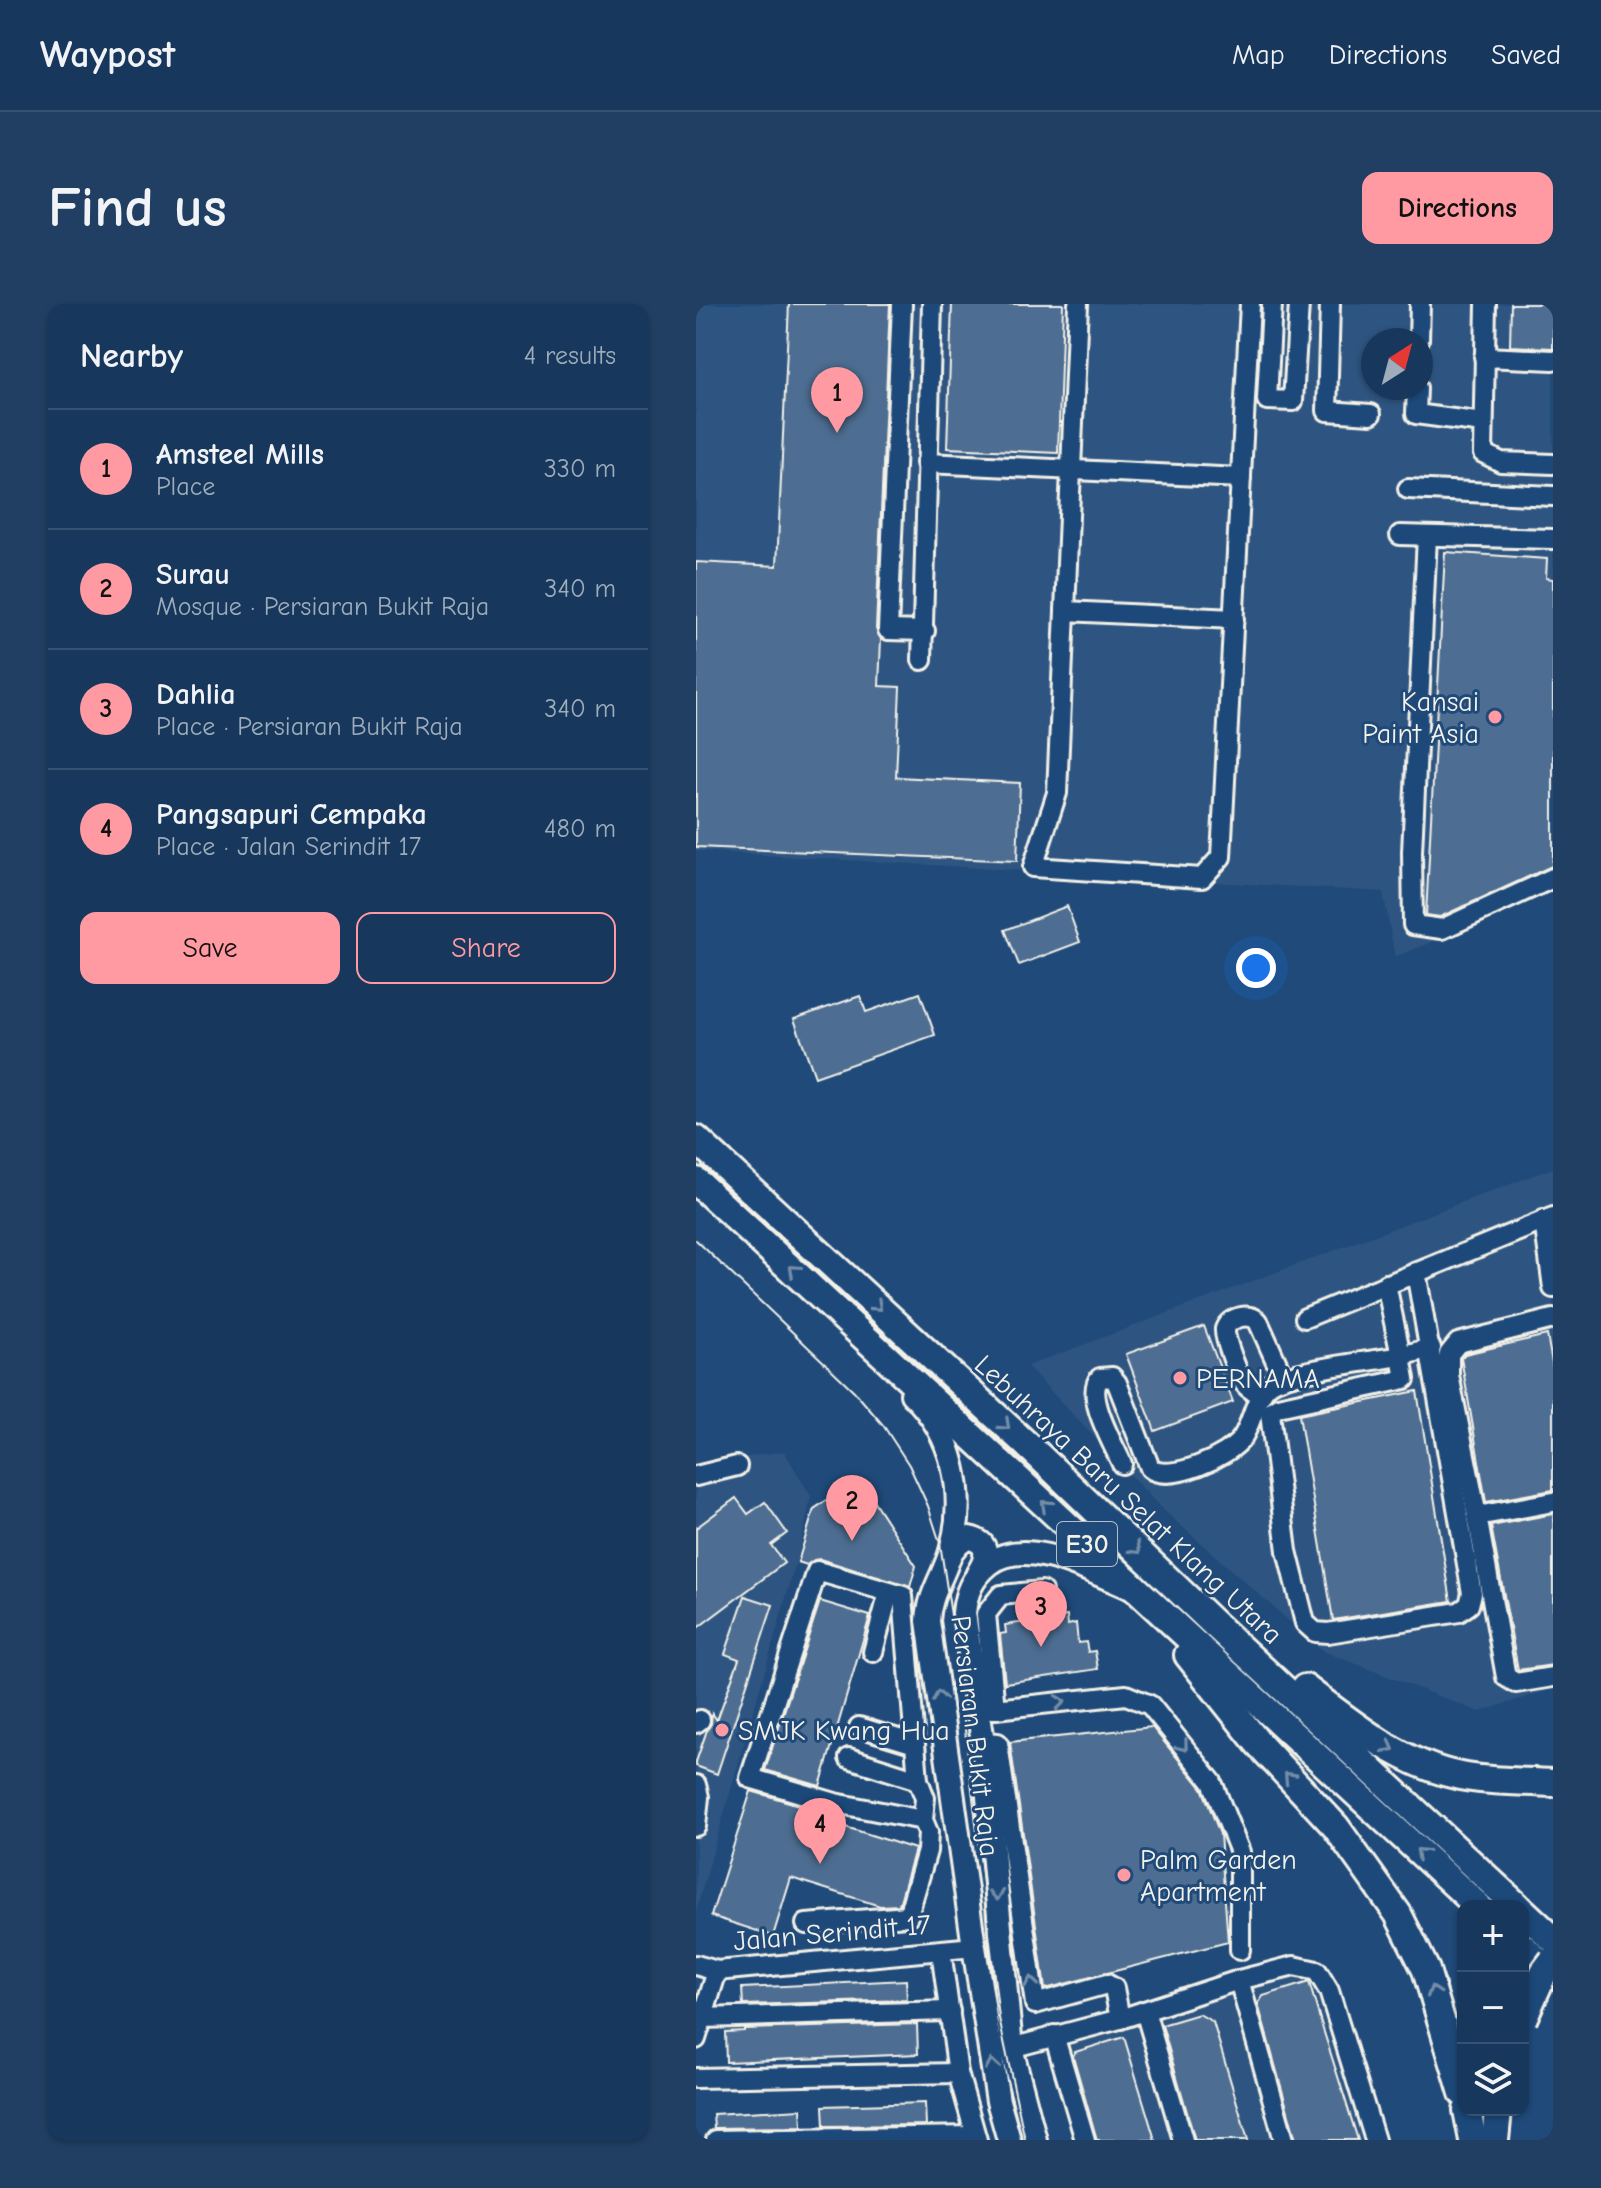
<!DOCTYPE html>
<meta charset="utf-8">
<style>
:root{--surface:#17385c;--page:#203f62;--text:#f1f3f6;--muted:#9eacbb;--line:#365272;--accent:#ff9aa2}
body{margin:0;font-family:"Comic Neue",sans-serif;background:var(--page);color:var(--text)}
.controls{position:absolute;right:24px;bottom:24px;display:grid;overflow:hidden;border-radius:16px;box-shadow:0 2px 6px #0004}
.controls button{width:72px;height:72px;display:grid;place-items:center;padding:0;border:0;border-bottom:2px solid var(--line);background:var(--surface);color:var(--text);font:40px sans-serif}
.compass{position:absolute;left:665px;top:24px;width:72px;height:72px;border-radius:50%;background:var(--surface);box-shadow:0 2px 6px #0004;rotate:36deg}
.you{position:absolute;left:560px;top:664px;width:28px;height:28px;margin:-20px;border:6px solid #fff;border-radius:50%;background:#1a73e8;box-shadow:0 0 0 12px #1a73e833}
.badge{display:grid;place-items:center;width:52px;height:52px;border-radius:50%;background:var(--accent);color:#111;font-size:26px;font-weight:700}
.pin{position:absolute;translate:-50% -66px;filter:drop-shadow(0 2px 4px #0008)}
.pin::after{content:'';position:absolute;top:42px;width:28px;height:24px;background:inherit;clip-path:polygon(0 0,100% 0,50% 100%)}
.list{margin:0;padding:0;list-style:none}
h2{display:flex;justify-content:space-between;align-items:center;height:104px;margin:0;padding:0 32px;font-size:34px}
h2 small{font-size:26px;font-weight:400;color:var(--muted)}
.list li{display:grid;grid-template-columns:52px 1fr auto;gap:24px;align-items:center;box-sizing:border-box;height:120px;padding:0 32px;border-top:2px solid var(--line)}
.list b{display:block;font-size:30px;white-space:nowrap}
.list p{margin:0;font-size:26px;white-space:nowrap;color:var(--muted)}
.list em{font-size:26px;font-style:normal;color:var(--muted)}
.actions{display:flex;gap:16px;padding:24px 32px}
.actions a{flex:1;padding:18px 0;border:2px solid var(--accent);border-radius:16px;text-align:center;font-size:28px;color:var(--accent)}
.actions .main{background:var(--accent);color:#111}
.icon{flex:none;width:44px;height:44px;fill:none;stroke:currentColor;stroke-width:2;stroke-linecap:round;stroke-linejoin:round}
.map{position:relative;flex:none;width:857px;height:1836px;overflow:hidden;border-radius:16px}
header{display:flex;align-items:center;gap:48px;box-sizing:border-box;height:112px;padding:0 40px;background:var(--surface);border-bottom:2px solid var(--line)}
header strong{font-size:38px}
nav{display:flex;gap:44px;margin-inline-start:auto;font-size:28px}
.intro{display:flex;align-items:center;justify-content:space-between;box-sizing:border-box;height:192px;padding:0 48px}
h1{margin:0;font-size:56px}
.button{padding:20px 36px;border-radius:16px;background:var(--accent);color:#111;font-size:28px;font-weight:700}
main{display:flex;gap:48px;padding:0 48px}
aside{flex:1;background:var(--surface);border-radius:16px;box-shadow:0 2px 6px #0004}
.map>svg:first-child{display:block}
.built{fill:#2d5581;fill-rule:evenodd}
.building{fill:#4d6e92;stroke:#f4f1e8;stroke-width:2}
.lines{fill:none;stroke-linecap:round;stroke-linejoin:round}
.minor-casing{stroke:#f4f1e8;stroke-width:24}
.major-casing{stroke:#f4f1e8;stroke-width:28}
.highway-casing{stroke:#f4f1e8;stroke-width:32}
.minor{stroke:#1f4a7a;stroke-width:18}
.major{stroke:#1f4a7a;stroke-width:22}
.highway{stroke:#1f4a7a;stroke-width:26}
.tram{stroke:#f4f1e8;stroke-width:2}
.highway-bridge-casing{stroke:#f4f1e8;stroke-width:32;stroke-linecap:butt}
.highway-bridge{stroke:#1f4a7a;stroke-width:26}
.oneway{stroke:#748da6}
.poi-dot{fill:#ff9aa2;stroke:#1f4a7a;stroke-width:3}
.labels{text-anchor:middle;stroke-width:6;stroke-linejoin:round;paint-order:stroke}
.shield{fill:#1f4a7a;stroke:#b4bfc7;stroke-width:2}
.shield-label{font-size:26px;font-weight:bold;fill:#f4f1e8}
.poi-label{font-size:28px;fill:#f4f1e8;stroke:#1f4a7a;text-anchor:start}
.street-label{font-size:28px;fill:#f4f1e8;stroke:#1f4a7a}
</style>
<header>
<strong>Waypost</strong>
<nav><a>Map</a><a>Directions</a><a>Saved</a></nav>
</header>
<div class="intro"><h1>Find us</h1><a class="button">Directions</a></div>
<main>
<aside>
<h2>Nearby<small>4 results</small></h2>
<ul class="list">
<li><span class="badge">1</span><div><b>Amsteel Mills</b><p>Place</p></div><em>330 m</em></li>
<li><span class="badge">2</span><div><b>Surau</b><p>Mosque · Persiaran Bukit Raja</p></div><em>340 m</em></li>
<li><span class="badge">3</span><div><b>Dahlia</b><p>Place · Persiaran Bukit Raja</p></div><em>340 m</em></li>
<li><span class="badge">4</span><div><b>Pangsapuri Cempaka</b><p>Place · Jalan Serindit 17</p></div><em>480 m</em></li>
</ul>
<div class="actions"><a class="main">Save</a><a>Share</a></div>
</aside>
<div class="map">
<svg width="857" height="1836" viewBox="0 0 857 1836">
<rect width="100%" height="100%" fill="#1f4a7a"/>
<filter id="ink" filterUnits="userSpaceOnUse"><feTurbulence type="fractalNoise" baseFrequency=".0125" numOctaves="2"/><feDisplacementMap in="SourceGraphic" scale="16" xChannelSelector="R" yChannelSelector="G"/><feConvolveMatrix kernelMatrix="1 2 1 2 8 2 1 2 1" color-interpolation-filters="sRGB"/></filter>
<g filter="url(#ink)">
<g class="built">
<path d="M0,0h857v588l-158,65 -12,-65 -687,-41zM677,36h48v48h-48z"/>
<polygon points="857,864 857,1385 783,1408 627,1347 465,1204 331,1062"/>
<polygon points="88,1147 115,1192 104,1245 0,1607 0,1161"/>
<polygon points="606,1668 618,1671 669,1836 395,1836 366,1736"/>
</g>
<g class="building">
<polygon points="93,0 194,0 180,325 185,335 183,382 204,383 200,473 324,479 321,557 0,543 0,258 81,262"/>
<polygon points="256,0 367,0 362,149 251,144"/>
<polygon points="815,0 857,0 857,44 814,42"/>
<polygon points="749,248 851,255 850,274 857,275 857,552 856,562 744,613 730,611"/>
<polygon points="371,602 384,638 323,661 309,626"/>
<polygon points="224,689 239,731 119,773 98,715 164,692 170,708"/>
<polygon points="508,1022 537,1098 459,1127 430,1050"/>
<polygon points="851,1031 857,1064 857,1186 790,1198 765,1054 769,1050"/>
<polygon points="721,1087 755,1297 637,1316 603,1111"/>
<polygon points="40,1194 52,1210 69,1198 91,1229 75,1241 88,1259 0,1325 0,1224"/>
<polygon points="133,1195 147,1216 177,1196 220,1262 214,1283 124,1255 118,1256 111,1261 102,1258 118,1205"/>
<polygon points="857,1210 857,1361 822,1366 795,1222"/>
<polygon points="49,1292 77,1301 21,1470 0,1462 0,1458 11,1426 15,1420 16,1409 21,1416 43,1355 29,1350"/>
<polygon points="124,1297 174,1312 124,1482 69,1466"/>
<polygon points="371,1312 372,1321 380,1319 382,1339 390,1338 392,1348 399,1347 402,1365 309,1379 304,1330 310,1329 309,1321"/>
<polygon points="456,1423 506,1484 524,1530 532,1638 349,1685 314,1438"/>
<polygon points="55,1487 117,1505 115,1512 219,1545 203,1601 184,1602 95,1574 77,1632 15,1612"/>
<polygon points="210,1676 211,1696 47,1701 46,1684"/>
<polygon points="613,1678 626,1722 662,1836 600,1836 562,1700 567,1692"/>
<polygon points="503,1710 517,1718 552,1836 499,1836 466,1721"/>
<polygon points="221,1720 222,1750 30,1758 29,1728 48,1727 48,1725"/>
<polygon points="428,1733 437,1763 459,1836 401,1836 377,1752 379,1748"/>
<polygon points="229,1799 230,1821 128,1822 127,1802"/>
<polygon points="105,1805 106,1823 18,1824 17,1810"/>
</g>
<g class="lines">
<defs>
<g id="minor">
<polyline points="206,0 192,326 229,327"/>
<polyline points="576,0 571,96 597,97 603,0"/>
<polyline points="634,0 631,107 675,110"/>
<polyline points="790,0 787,149 805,158 857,160"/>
<polyline points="723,36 724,0"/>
<polyline points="788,53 857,56"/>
<polyline points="721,84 720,110 787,119"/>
<polyline points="230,159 545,174"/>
<polyline points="712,185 857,192"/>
<polyline points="704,231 857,235"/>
<polyline points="731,232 716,548 717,621 746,625 857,574"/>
<polyline points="369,307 382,0"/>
<polyline points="538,315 369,307 361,489 337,563 506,574 525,553 554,0"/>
<polyline points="226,356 236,0"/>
<polyline points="848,916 857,984"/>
<polyline points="720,968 776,1289 773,1301 763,1308 632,1329 619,1328 609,1319 591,1247 574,1109 582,1103 709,1075 705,1052 735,1044"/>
<polyline points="609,1014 857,913"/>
<path d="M565,1091c-5,-3 -12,-5 -16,-11 -6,-6 -22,-48 -20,-55 5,-13 25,-16 33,-8l25,56"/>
<path d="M426,1160c-8,-19 -38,-69 -22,-86l12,-1 5,6 33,85c18,16 80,-12 92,-30 11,-16 13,-43 28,-54 20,-14 103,-23 131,-28l-15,-72"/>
<polyline points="0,1172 41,1162"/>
<polyline points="857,1198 781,1212 810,1373 820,1379 857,1373"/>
<polyline points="781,1212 753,1071 753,1050 762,1039 857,1015"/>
<polyline points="177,1348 193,1288"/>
<polyline points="282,1404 299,1405 430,1391 454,1401 516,1478 544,1548 544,1646"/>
<polyline points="299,1405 290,1310 305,1291 346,1287"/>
<polyline points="0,1419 4,1416"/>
<polyline points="163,1423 219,1440"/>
<polyline points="287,1438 302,1439 339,1700 411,1680 418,1684 424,1715"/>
<polyline points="153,1454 222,1476"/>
<polyline points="0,1481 3,1493 0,1522"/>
<polyline points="110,1620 212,1612 231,1547 232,1528 227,1516 229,1494 222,1476 207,1292 121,1267 54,1474 139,1499 227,1516"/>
<polyline points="245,1647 262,1769 281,1836"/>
<polyline points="0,1661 21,1667 278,1643"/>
<polyline points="543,1676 588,1836"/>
<polyline points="449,1707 487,1836"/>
<polyline points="6,1714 254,1707"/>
<polyline points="358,1731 389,1836"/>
<polyline points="0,1735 21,1667"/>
<polyline points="315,1744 424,1715 543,1676 598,1662 621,1667 633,1687 679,1836"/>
<polyline points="0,1774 262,1769"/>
<polyline points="20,1836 279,1832"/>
</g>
<g id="major">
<path d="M216,1090c42,40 55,101 39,157 -7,25 -22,43 -23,70l46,326 24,154 11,39"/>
<path d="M255,1248l9,-11 9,-3c21,4 19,20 9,35"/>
<path d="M339,1836l-24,-92 -28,-306 -19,-129c2,-21 8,-35 25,-49 37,-30 104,9 142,24"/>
</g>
<g id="highway">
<polyline points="0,835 343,1152 515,1317 821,1602"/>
<polyline points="0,877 782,1602"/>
<polyline points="492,1351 562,1439 640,1523 702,1610 730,1666 767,1789"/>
<path d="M609,1384c47,36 96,76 155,88 30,6 63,5 93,7"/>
<polyline points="827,1607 857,1635"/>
<polyline points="827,1643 857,1671"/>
<polyline points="771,1806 777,1836"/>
<polyline points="799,1836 802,1806"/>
</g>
</defs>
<use href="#minor" class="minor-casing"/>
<use href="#major" class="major-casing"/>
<use href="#highway" class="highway-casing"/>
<use href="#minor" class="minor"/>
<use href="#major" class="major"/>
<use href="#highway" class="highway"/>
<polyline class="tram" points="0,936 158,1087 187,1121 213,1161 232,1202 244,1239 257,1324 303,1714 329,1836"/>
<defs>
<polyline id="highway-bridge" points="827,1715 848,1668 857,1656"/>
</defs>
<use href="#highway-bridge" class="highway-bridge-casing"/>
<use href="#highway-bridge" class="highway-bridge"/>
</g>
<defs><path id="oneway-chevron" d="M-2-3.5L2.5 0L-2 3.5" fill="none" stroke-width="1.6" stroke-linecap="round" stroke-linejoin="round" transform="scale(2)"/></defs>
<g class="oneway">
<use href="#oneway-chevron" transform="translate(98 966) rotate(-138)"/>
<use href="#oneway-chevron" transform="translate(181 1002) rotate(43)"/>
<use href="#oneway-chevron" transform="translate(309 1121) rotate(43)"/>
<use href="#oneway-chevron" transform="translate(350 1201) rotate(-137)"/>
<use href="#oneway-chevron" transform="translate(440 1245) rotate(44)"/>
<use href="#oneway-chevron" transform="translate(243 1392) rotate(-99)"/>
<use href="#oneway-chevron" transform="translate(364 1398) rotate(-6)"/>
<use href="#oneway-chevron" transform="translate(487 1442) rotate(51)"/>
<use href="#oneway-chevron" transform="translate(693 1443) rotate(28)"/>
<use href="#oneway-chevron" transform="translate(593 1473) rotate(-133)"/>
<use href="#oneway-chevron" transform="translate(725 1549) rotate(-137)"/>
<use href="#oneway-chevron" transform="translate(301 1591) rotate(85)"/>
<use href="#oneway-chevron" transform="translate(335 1678) rotate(-98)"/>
<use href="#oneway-chevron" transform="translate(737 1687) rotate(-108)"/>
<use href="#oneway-chevron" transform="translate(296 1760) rotate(-99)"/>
</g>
</g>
<g class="poi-dot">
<circle cx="799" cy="413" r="8"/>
<circle cx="484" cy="1074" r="8"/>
<circle cx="26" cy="1426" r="8"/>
<circle cx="428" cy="1571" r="8"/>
</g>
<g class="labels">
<rect class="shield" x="361" y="1218" width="60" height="44" rx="6"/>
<g class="shield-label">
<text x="391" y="1249">E30</text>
</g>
<g class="poi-label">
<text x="783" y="407" text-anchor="end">Kansai<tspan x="783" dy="32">Paint Asia</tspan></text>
<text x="500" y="1084">PERNAMA</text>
<text x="42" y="1436">SMJK Kwang Hua</text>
<text x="444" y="1565">Palm Garden<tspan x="444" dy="32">Apartment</tspan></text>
</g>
<g class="street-label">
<text transform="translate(433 1195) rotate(43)" y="10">Lebuhraya Baru Selat Klang Utara</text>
<text transform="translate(280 1432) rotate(83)" y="10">Persiaran Bukit Raja</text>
<text transform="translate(136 1628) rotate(-5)" y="10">Jalan Serindit 17</text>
</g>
</g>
</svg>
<div class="controls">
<button>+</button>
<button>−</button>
<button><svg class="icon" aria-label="layers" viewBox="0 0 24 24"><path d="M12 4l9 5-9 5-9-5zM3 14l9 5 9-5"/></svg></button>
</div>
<svg class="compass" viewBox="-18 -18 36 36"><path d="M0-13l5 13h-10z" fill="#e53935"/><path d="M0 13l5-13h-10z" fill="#9eacbb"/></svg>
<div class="you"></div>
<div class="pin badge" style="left:141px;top:129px">1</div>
<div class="pin badge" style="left:156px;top:1237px">2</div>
<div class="pin badge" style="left:345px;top:1343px">3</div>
<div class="pin badge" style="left:124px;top:1560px">4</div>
</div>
</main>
